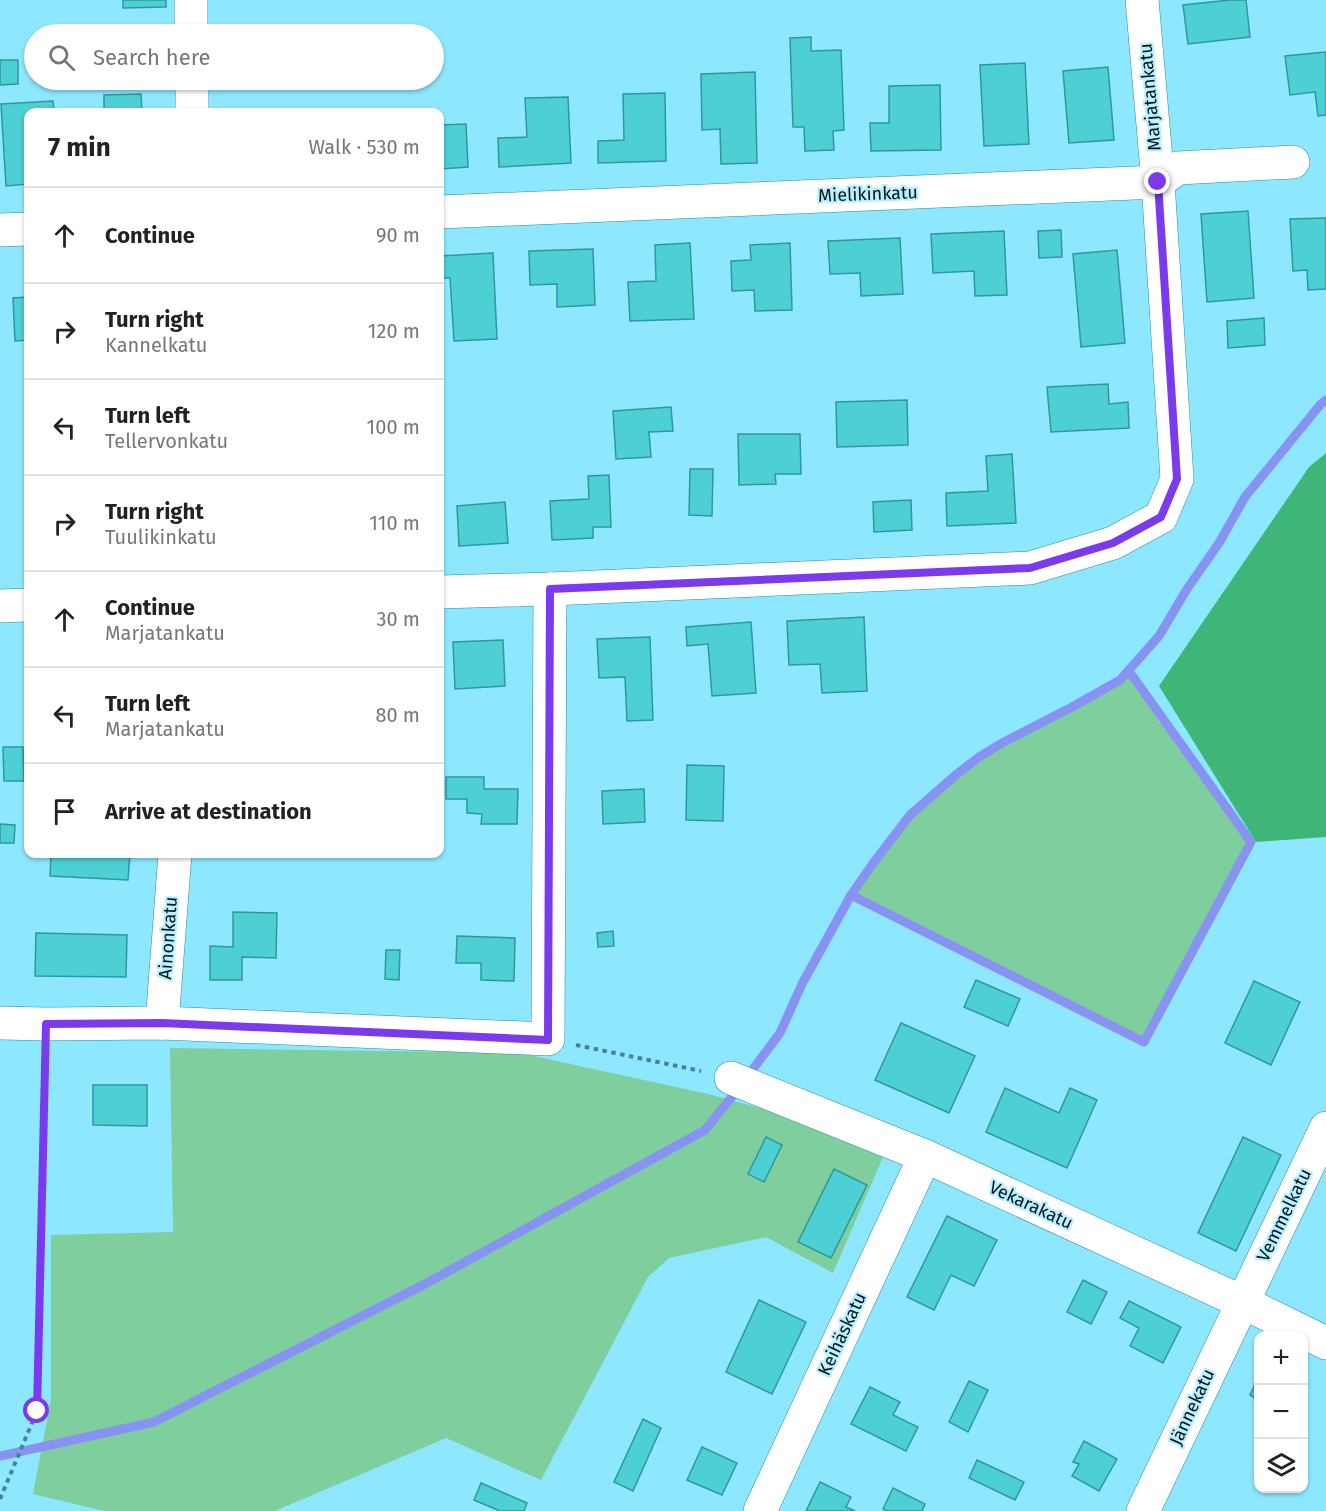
<!DOCTYPE html>
<meta charset="utf-8">
<style>
:root{--surface:#fff;--page:#f2f2f2;--text:#222;--muted:#767676;--line:#e0e0e0}
body{margin:0;font-family:"Fira Sans",sans-serif;background:var(--page);color:var(--text)}
.controls{position:absolute;right:18px;bottom:18px;display:grid;overflow:hidden;border-radius:12px;box-shadow:0 2px 4px #0004}
.controls button{width:54px;height:54px;display:grid;place-items:center;padding:0;border:0;border-bottom:2px solid var(--line);background:var(--surface);color:var(--text);font:30px sans-serif}
.stop{position:absolute;width:18px;height:18px;margin:-14px;border:4px solid #7c3aed;border-radius:50%;background:#fff}
.stop.end{background:#7c3aed;border-color:#fff;box-shadow:0 2px 6px #0008}
.list{margin:0;padding:0;list-style:none}
h2{display:flex;justify-content:space-between;align-items:center;height:78px;margin:0;padding:0 24px;font-size:26px}
h2 small{font-size:20px;font-weight:400;color:var(--muted)}
.list li{display:grid;grid-template-columns:39px 1fr auto;gap:18px;align-items:center;box-sizing:border-box;height:96px;padding:0 24px;border-top:2px solid var(--line)}
.list b{display:block;font-size:22px;white-space:nowrap}
.list p{margin:0;font-size:20px;white-space:nowrap;color:var(--muted)}
.list em{font-size:20px;font-style:normal;color:var(--muted)}
.icon{flex:none;width:33px;height:33px;fill:none;stroke:currentColor;stroke-width:2;stroke-linecap:round;stroke-linejoin:round}
.map{position:relative;flex:none;width:1326px;height:1511px;overflow:hidden}
.search{position:absolute;background:var(--surface);box-shadow:0 2px 4px #0004;left:24px;top:24px;width:420px;height:66px;display:flex;align-items:center;gap:15px;box-sizing:border-box;padding:0 21px;border-radius:33px;color:var(--muted);font-size:22px}
.panel{position:absolute;background:var(--surface);box-shadow:0 2px 4px #0004;left:24px;top:108px;width:420px;height:750px;border-radius:12px}
.map>svg:first-child{display:block}
.green{fill:#7ece9e}
.forest{fill:#3db677}
.lines{fill:none;stroke-linecap:round;stroke-linejoin:round}
.stream{stroke:#8792f3;stroke-width:9}
.building{fill:#4cd0d3;stroke:#30989a;stroke-width:1.5}
.minor-casing{stroke:#2c8ca2;stroke-width:34}
.path{stroke:#498393;stroke-width:4;stroke-dasharray:4.5 4.5;stroke-linecap:butt}
.minor{stroke:#fff;stroke-width:33}
.route{stroke:#7c3aed;stroke-width:8}
.labels{text-anchor:middle;stroke-width:4.5;stroke-linejoin:round;paint-order:stroke}
.street-label{font-size:18px;fill:#001920;stroke:#bceefc}
</style>
<div class="map">
<svg width="1326" height="1511" viewBox="0 0 1326 1511">
<rect width="100%" height="100%" fill="#8de7ff"/>
<g class="green">
<polygon points="1129,671 1251,842 1144,1042 851,895 874,862 910,815 957,774 979,757 1002,743 1072,707 1120,680"/>
<polygon points="170,1048 520,1053 708,1094 798,1118 883,1157 833,1273 766,1237 669,1258 648,1277 541,1480 446,1438 275,1511 104,1511 33,1494 51,1399 51,1235 173,1232"/>
</g>
<polygon class="forest" points="1326,453 1326,837 1256,842 1159,686 1309,467"/>
<g class="lines">
<g class="stream">
<polyline points="851,895 1144,1042 1251,842 1129,671"/>
<polyline points="747,1077 780,1033 802,984 851,895 874,862 910,815 957,774 979,757 1002,743 1072,707 1120,680 1159,636 1187,589 1219,543 1245,497 1320,405 1326,400"/>
<polyline points="0,1456 154,1422 427,1283 705,1130 739,1088"/>
</g>
</g>
<g class="building">
<polygon points="123,0 166,0 166,7 123,8"/>
<polygon points="1230,0 1246,0 1250,37 1188,44 1183,5"/>
<polygon points="249,25 299,27 299,34 248,34"/>
<polygon points="811,37 811,51 841,50 844,130 833,131 834,150 805,151 804,127 793,127 790,38"/>
<polygon points="1326,52 1326,115 1318,116 1315,92 1290,95 1285,56"/>
<polygon points="0,60 18,60 18,84 0,85"/>
<polygon points="1025,63 1029,144 984,146 980,65"/>
<polygon points="1108,67 1114,140 1069,143 1063,71"/>
<polygon points="755,72 757,163 721,164 720,129 702,130 701,74"/>
<polygon points="247,80 297,80 297,86 246,84"/>
<polygon points="940,85 941,150 871,151 870,123 889,123 889,86"/>
<polygon points="665,93 666,161 598,163 598,141 624,140 623,94"/>
<polygon points="141,94 142,112 104,112 104,95"/>
<polygon points="568,97 571,163 499,167 498,138 527,137 525,98"/>
<polygon points="53,101 54,112 28,112 28,184 6,186 1,104"/>
<polygon points="466,124 468,167 440,169 440,125"/>
<polygon points="1248,211 1254,298 1207,302 1201,214"/>
<polygon points="1326,218 1326,289 1308,290 1307,270 1293,271 1290,219"/>
<polygon points="1061,230 1062,257 1039,258 1038,231"/>
<polygon points="1004,231 1007,295 975,296 974,271 933,273 931,234"/>
<polygon points="900,238 903,294 861,296 860,273 830,274 828,241"/>
<polygon points="690,243 694,319 630,321 628,282 656,281 655,245"/>
<polygon points="790,243 792,310 755,311 754,290 732,291 731,261 751,260 750,245"/>
<polygon points="593,249 595,305 557,307 557,284 530,285 529,251"/>
<polygon points="1117,250 1125,343 1081,347 1073,254"/>
<polygon points="493,253 497,339 454,341 450,278 440,278 440,256"/>
<polygon points="28,297 28,340 15,341 13,298"/>
<polygon points="1264,318 1265,345 1228,348 1227,321"/>
<polygon points="1108,384 1109,404 1128,402 1129,428 1051,432 1047,387"/>
<polygon points="907,400 908,445 837,447 836,402"/>
<polygon points="671,407 673,431 649,432 651,457 616,459 613,411"/>
<polygon points="738,434 800,434 801,474 775,474 776,484 739,485"/>
<polygon points="1012,454 1016,523 947,526 946,493 988,491 986,456"/>
<polygon points="690,469 713,469 712,516 689,515"/>
<polygon points="609,475 611,527 593,527 593,538 552,540 550,501 589,499 588,476"/>
<polygon points="911,500 912,530 874,532 873,502"/>
<polygon points="505,502 508,543 459,546 457,506"/>
<polygon points="864,617 867,691 822,693 820,664 789,665 787,621"/>
<polygon points="751,622 756,693 712,696 708,644 687,646 686,627"/>
<polygon points="650,637 653,720 627,721 625,677 599,678 597,639"/>
<polygon points="503,640 505,686 455,689 453,642"/>
<polygon points="3,747 23,747 24,781 4,781"/>
<polygon points="687,765 724,766 723,821 686,820"/>
<polygon points="446,777 484,777 484,789 518,789 517,824 481,824 482,814 467,813 467,799 446,799"/>
<polygon points="644,789 645,822 603,824 602,791"/>
<polygon points="0,824 15,825 14,843 0,843"/>
<polygon points="51,854 130,854 128,880 50,876"/>
<polygon points="233,912 277,913 276,958 242,957 242,980 210,980 210,946 233,947"/>
<polygon points="613,931 614,946 598,947 597,933"/>
<polygon points="36,933 127,935 126,977 35,976"/>
<polygon points="457,936 515,938 514,981 481,980 481,963 456,963"/>
<polygon points="386,950 400,950 399,980 385,979"/>
<polygon points="976,980 1020,999 1008,1026 964,1007"/>
<polygon points="1254,981 1300,1002 1271,1065 1225,1043"/>
<polygon points="901,1023 975,1056 949,1113 875,1080"/>
<polygon points="93,1085 147,1085 147,1126 93,1125"/>
<polygon points="1005,1088 1059,1113 1070,1088 1097,1100 1067,1168 986,1132"/>
<polygon points="766,1137 782,1145 764,1182 748,1174"/>
<polygon points="1243,1137 1281,1155 1236,1251 1198,1233"/>
<polygon points="834,1169 867,1185 831,1258 798,1242"/>
<polygon points="947,1216 997,1240 974,1286 951,1275 934,1310 907,1297"/>
<polygon points="1083,1280 1107,1292 1091,1324 1067,1312"/>
<polygon points="759,1300 806,1322 772,1394 726,1372"/>
<polygon points="1129,1301 1181,1327 1163,1363 1130,1346 1139,1328 1120,1318"/>
<polygon points="1258,1378 1258,1400 1250,1395"/>
<polygon points="969,1381 988,1390 968,1432 949,1422"/>
<polygon points="870,1387 900,1402 893,1415 918,1427 906,1451 851,1424"/>
<polygon points="643,1419 661,1428 633,1491 614,1482"/>
<polygon points="1084,1441 1117,1459 1099,1491 1072,1476 1079,1464 1073,1462"/>
<polygon points="702,1447 737,1463 722,1495 687,1480"/>
<polygon points="977,1460 1024,1482 1015,1500 969,1478"/>
<polygon points="820,1482 851,1497 846,1507 855,1511 806,1511"/>
<polygon points="481,1483 527,1503 524,1511 500,1511 474,1500"/>
<polygon points="893,1488 925,1504 922,1511 888,1511 883,1509"/>
</g>
<g class="lines">
<defs>
<g id="minor">
<polyline points="191,0 191,34"/>
<polyline points="192,80 192,112"/>
<polyline points="440,212 1158,182 1178,168 1293,162"/>
<polyline points="0,230 28,229"/>
<polyline points="440,592 550,589 1030,568 1113,543 1161,517 1177,479 1158,182 1142,0"/>
<polyline points="0,606 28,605"/>
<polyline points="0,1023 46,1024 162,1023 548,1039 550,589"/>
<polyline points="162,1023 175,854"/>
<polyline points="731,1078 925,1156 1242,1302 1326,1343"/>
<polyline points="760,1511 925,1156"/>
<polyline points="1143,1511 1326,1128"/>
</g>
</defs>
<use href="#minor" class="minor-casing"/>
<g class="path">
<polyline points="576,1045 701,1071"/>
<polyline points="0,1499 37,1411 45,1055"/>
</g>
<use href="#minor" class="minor"/>
</g>
<g class="lines">
<polyline class="route" points="37,1411 46,1024 162,1023 548,1040 550,589 1030,568 1113,543 1161,517 1177,479 1158,182"/>
</g>
<g class="labels">
<g class="street-label">
<text transform="translate(1150 97) rotate(-95)" y="6">Marjatankatu</text>
<text transform="translate(868 194) rotate(-2)" y="6">Mielikinkatu</text>
<text transform="translate(168 938) rotate(-86)" y="6">Ainonkatu</text>
<text transform="translate(1031 1205) rotate(25)" y="6">Vekarakatu</text>
<text transform="translate(1284 1215) rotate(-64)" y="6">Vemmelkatu</text>
<text transform="translate(842 1334) rotate(-65)" y="6">Keihäskatu</text>
<text transform="translate(1192 1407) rotate(-65)" y="6">Jännekatu</text>
</g>
</g>
</svg>
<div class="controls">
<button>+</button>
<button>−</button>
<button><svg class="icon" aria-label="layers" viewBox="0 0 24 24"><path d="M12 4l9 5-9 5-9-5zM3 14l9 5 9-5"/></svg></button>
</div>
<div class="stop" style="left:37px;top:1411px"></div>
<div class="stop end" style="left:1158px;top:182px"></div>
<div class="search"><svg class="icon" aria-label="search" viewBox="0 0 24 24"><circle cx="10" cy="10" r="6"/><path d="M15 15l6 6"/></svg>Search here</div>
<section class="panel">
<h2>7 min<small>Walk · 530 m</small></h2>
<ul class="list">
<li><svg class="icon" aria-label="ahead" viewBox="0 0 24 24"><path d="M12 20V5M6 11l6-6 6 6"/></svg><div><b>Continue</b></div><em>90 m</em></li>
<li><svg class="icon" aria-label="right" viewBox="0 0 24 24"><path d="M7 20v-9h11M14 6l5 5-5 5"/></svg><div><b>Turn right</b><p>Kannelkatu</p></div><em>120 m</em></li>
<li><svg class="icon" aria-label="left" viewBox="0 0 24 24"><path d="M17 20v-9H6M10 6l-5 5 5 5"/></svg><div><b>Turn left</b><p>Tellervonkatu</p></div><em>100 m</em></li>
<li><svg class="icon" aria-label="right" viewBox="0 0 24 24"><path d="M7 20v-9h11M14 6l5 5-5 5"/></svg><div><b>Turn right</b><p>Tuulikinkatu</p></div><em>110 m</em></li>
<li><svg class="icon" aria-label="ahead" viewBox="0 0 24 24"><path d="M12 20V5M6 11l6-6 6 6"/></svg><div><b>Continue</b><p>Marjatankatu</p></div><em>30 m</em></li>
<li><svg class="icon" aria-label="left" viewBox="0 0 24 24"><path d="M17 20v-9H6M10 6l-5 5 5 5"/></svg><div><b>Turn left</b><p>Marjatankatu</p></div><em>80 m</em></li>
<li><svg class="icon" aria-label="arrive" viewBox="0 0 24 24"><path d="M6 21V4h12l-3 4 3 4H6"/></svg><div><b>Arrive at destination</b></div></li>
</ul>
</section>
</div>
